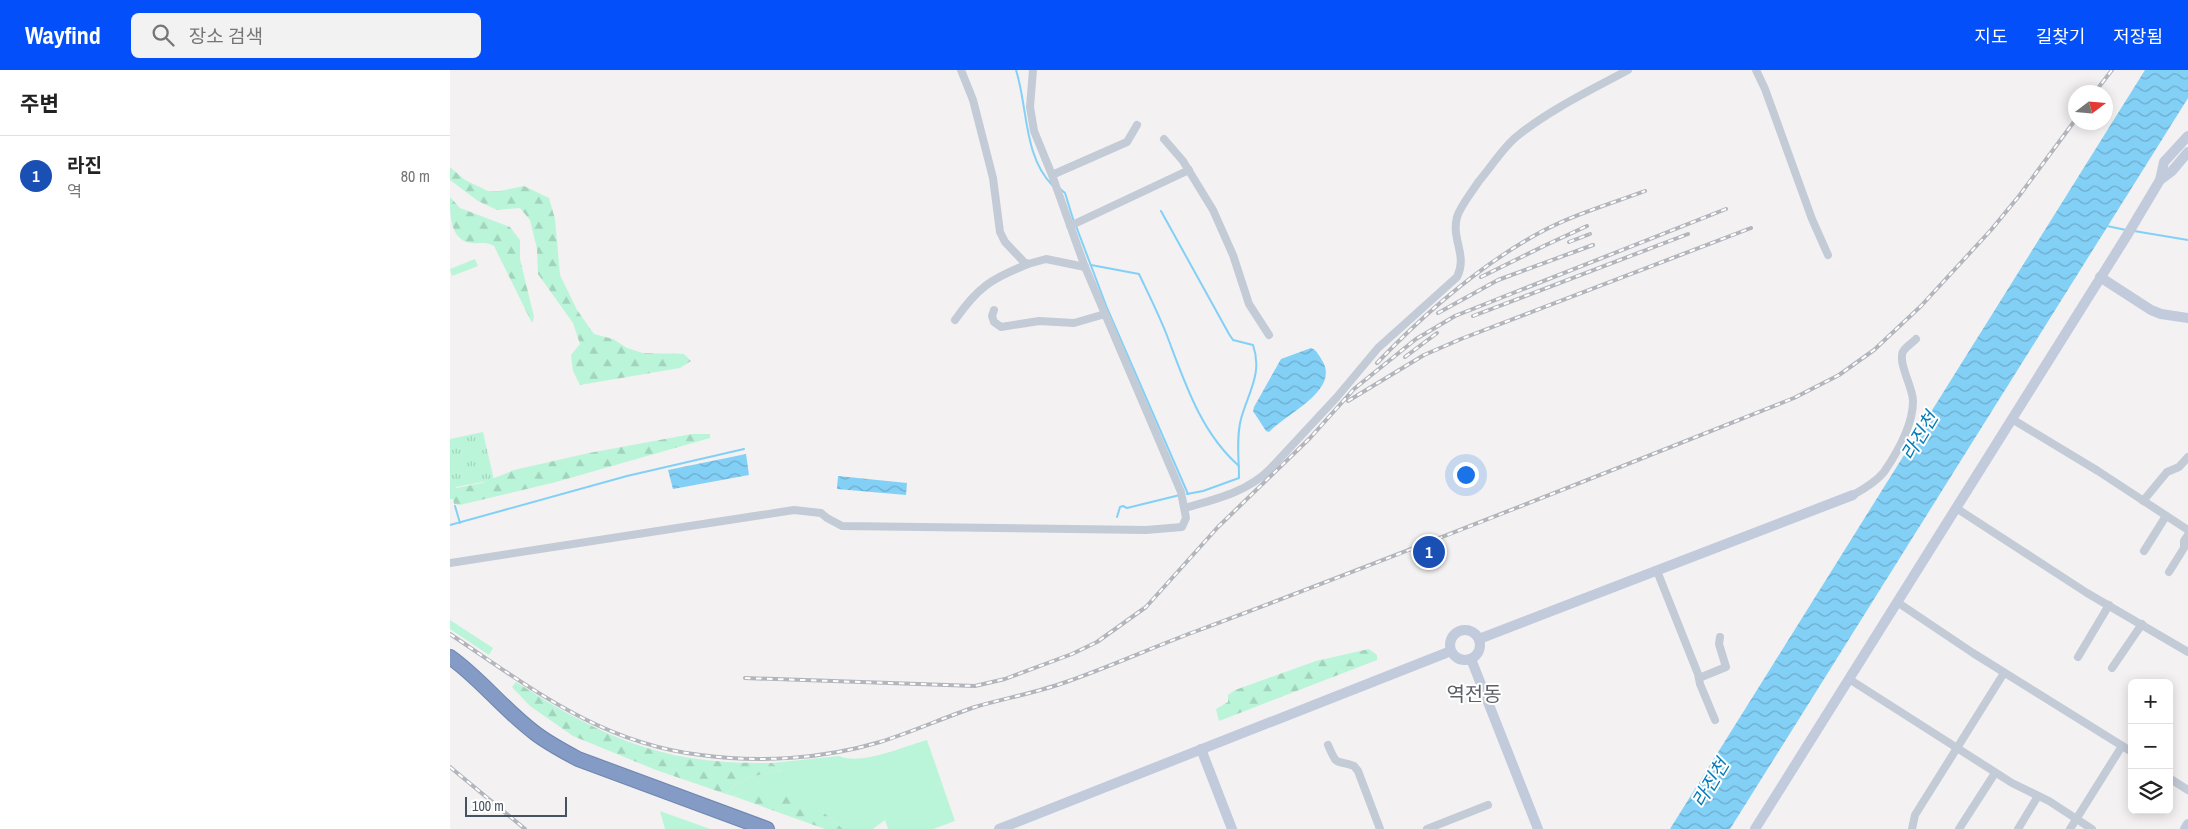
<!DOCTYPE html>
<html lang="ko">
<meta charset="utf-8">
<style>
:root{--surface:#fff;--page:#f2f2f2;--text:#222;--muted:#767676;--line:#e0e0e0;--accent:#0350fb}
body{margin:0;font-family:"Archivo Narrow","Noto Sans KR",sans-serif;background:var(--page);color:var(--text)}
.controls{position:absolute;right:15px;bottom:15px;display:grid;overflow:hidden;border-radius:8px;box-shadow:0 2px 12px #0003}
.controls button{width:45px;height:45px;display:grid;place-items:center;padding:0;border:0;border-bottom:1px solid var(--line);background:var(--surface);color:var(--text);font:25px sans-serif}
.compass{position:absolute;left:1618px;top:15px;width:45px;height:45px;border-radius:50%;background:var(--surface);box-shadow:0 2px 12px #0003;rotate:74deg}
.scale{position:absolute;left:15px;bottom:12px;width:102px;box-sizing:border-box;padding-left:5px;border:2px solid #465161;border-top:0;font-size:14px;line-height:18px;white-space:nowrap;color:#465161;-webkit-text-stroke:4px #fff;paint-order:stroke}
.you{position:absolute;left:1015px;top:404px;width:18px;height:18px;margin:-12px;border:4px solid #fff;border-radius:50%;background:#1a73e8;box-shadow:0 0 0 8px #1a73e833}
.badge{display:grid;place-items:center;width:32px;height:32px;border-radius:50%;background:var(--accent);color:#fff;font-size:16px;font-weight:700}
.pin{position:absolute;translate:-50% -50%;border:2px solid #fff;box-shadow:0 1px 5px #0006}
.list{margin:0;padding:0;list-style:none}
h2{display:flex;justify-content:space-between;align-items:center;height:65px;margin:0;padding:0 20px;font-size:21px}
h2 small{font-size:16px;font-weight:400;color:var(--muted)}
.list li{display:grid;grid-template-columns:32px 1fr auto;gap:15px;align-items:center;box-sizing:border-box;height:80px;padding:0 20px;border-top:1px solid var(--line)}
.list b{display:block;font-size:19px;white-space:nowrap}
.list p{margin:0;font-size:16px;white-space:nowrap;color:var(--muted)}
.list em{font-size:16px;font-style:normal;color:var(--muted)}
.icon{flex:none;width:28px;height:28px;fill:none;stroke:currentColor;stroke-width:2;stroke-linecap:round;stroke-linejoin:round}
.map{position:relative;flex:none;width:1738px;height:759px;overflow:hidden}
header{display:flex;align-items:center;gap:30px;box-sizing:border-box;height:70px;padding:0 25px;background:var(--accent);color:#fff}
header strong{font-size:24px}
nav{display:flex;gap:28px;margin-inline-start:auto;font-size:18px}
.search{width:350px;height:45px;background:var(--page);display:flex;align-items:center;gap:12px;box-sizing:border-box;padding:0 18px;border-radius:8px;color:var(--muted);font-size:19px}
main{display:flex}
aside{flex:1;background:var(--surface)}
.map>svg:first-child{display:block}
.grass{fill:#bbf5d9}
.forest{fill:url(#forest-firs)}
.park{fill:url(#park-tufts)}
.water{fill:url(#water-waves)}
.lines{fill:none;stroke-linecap:round;stroke-linejoin:round}
.stream{stroke:#83d0f7;stroke-width:2}
.highway-casing{stroke:#6e85b1;stroke-width:16}
.street{stroke:#c3cbd7;stroke-width:8}
.secondary{stroke:#c1cbdc;stroke-width:10}
.highway{stroke:#839bc5;stroke-width:14}
.rail-casing{stroke:#b2b5bc;stroke-width:4}
.rail{stroke:#fff;stroke-width:2;stroke-dasharray:5.5;stroke-linecap:butt}
.labels{text-anchor:middle;stroke-width:4;stroke-linejoin:round;paint-order:stroke}
.water-label{font-size:19px;font-style:italic;fill:#007cba;stroke:#fff}
.quarter-label{font-size:20px;fill:#5c6067;stroke:#fff}
</style>
<header>
<strong>Wayfind</strong>
<div class="search"><svg class="icon" aria-label="search" viewBox="0 0 24 24"><circle cx="10" cy="10" r="6"/><path d="M15 15l6 6"/></svg>장소 검색</div>
<nav><a>지도</a><a>길찾기</a><a>저장됨</a></nav>
</header>
<main>
<aside>
<h2>주변<small></small></h2>
<ul class="list">
<li><span class="badge" style="background:#1a4fb4">1</span><div><b>라진</b><p>역</p></div><em>80 m</em></li>
</ul>
</aside>
<div class="map">
<svg width="1738" height="759" viewBox="0 0 1738 759">
<defs>
<pattern id="forest-firs" width="22" height="20" patternUnits="userSpaceOnUse" patternTransform="scale(1.25)"><rect width="22" height="20" fill="#bbf5d9"/><path d="M5 1l3.5 6h-7zM16 11l3.5 6h-7z" fill="#a2d4bd"/></pattern>
<pattern id="park-tufts" width="24" height="20" patternUnits="userSpaceOnUse" patternTransform="scale(1.25)"><rect width="24" height="20" fill="#bbf5d9"/><path d="M3 7l-1-3M5 7V3M7 7l1-3M15 17l-1-3M17 17v-4M19 17l1-3" fill="none" stroke="#a2d4bd"/></pattern>
<pattern id="water-waves" width="16" height="10" patternUnits="userSpaceOnUse" patternTransform="scale(1.25)"><rect width="16" height="10" fill="#83d0f7"/><path d="M0 5q4-4 8 0t8 0" fill="none" stroke="#6dabcb"/></pattern>
</defs>
<rect width="100%" height="100%" fill="#f3f1f1"/>
<g class="grass">
<polygon points="25,189 28,196 2,206 0,199"/>
<polygon points="0,550 43,578 39,585 0,559"/>
<path d="M477,670l28,81 -22,8h-45l-3,-9 -12,9h-30l-20,-17 -78,-20 -12,4 -7,-2c19,-18 30,-19 55,-23l-9,-8 67,-7c21,10 66,-10 88,-16z"/>
<polygon points="210,741 260,759 215,759"/>
</g>
<g class="forest">
<polygon points="0,97 15,110 38,121 50,121 74,116 99,128 105,149 110,205 127,240 144,264 163,269 177,278 193,283 234,284 241,291 230,298 130,315 123,301 121,285 130,274 123,253 88,204 87,179 80,150 70,138 47,140 28,131 0,110"/>
<path d="M0,127l10,11 50,19 10,13v19l14,58 -2,6 -38,-77c-9,-5 -14,-2 -23,-3 -21,-3 -21,-28 -21,-46z"/>
<polygon points="242,364 260,364 260,368 106,412 10,435 4,434 3,429 0,429 0,409 2,409 6,418 32,413 64,400 139,383"/>
<polygon points="919,579 927,585 927,590 769,651 766,639 778,632 778,625 785,620 866,591"/>
<path d="M66,612c57,37 115,69 183,77 24,4 49,4 73,4l9,8c-25,4 -36,5 -55,23l-70,-24 -83,-34 -43,-30 -18,-19z"/>
<polygon points="295,722 333,725 373,742 393,759 375,759 283,726"/>
</g>
<polygon class="park" points="33,362 44,410 0,418 0,369"/>
<g class="water">
<polygon points="1695,0 1738,0 1738,28 1280,759 1220,759"/>
<path d="M861,278c6,2 9,9 12,14 16,29 -39,53 -54,70l-3,-1 -13,-20 1,-4 27,-48z"/>
<polygon points="296,384 299,405 223,419 218,400"/>
<polygon points="388,406 457,413 456,425 387,419"/>
</g>
<g class="lines">
<g class="stream">
<path d="M566,0c12,37 7,86 37,116"/>
<polyline points="609,118 615,123 624,152"/>
<path d="M711,141l68,123 4,6 20,5c10,28 -5,48 -12,74 -5,19 -2,40 -2,59l-36,13 -16,3"/>
<polyline points="626,156 657,238 738,424"/>
<polyline points="1657,156 1676,160"/>
<polyline points="1684,161 1738,170"/>
<path d="M641,195l48,9c9,19 19,39 27,59 18,47 34,99 73,133"/>
<polyline points="5,436 10,453"/>
<polyline points="667,447 670,437 673,436 677,438 730,425"/>
<polyline points="0,455 177,406 294,379"/>
</g>
<defs>
<path id="highway" d="M0,587c31,22 54,53 85,76 13,10 28,18 43,26l189,70"/>
</defs>
<use href="#highway" class="highway-casing"/>
<g class="street">
<polyline points="511,0 523,30 543,108 550,162 555,172 574,192 578,194 596,189 635,197"/>
<polyline points="1306,0 1315,19 1362,149 1378,185"/>
<polyline points="714,69 733,91 763,140 783,185 799,234 819,265"/>
<polyline points="602,105 677,72 687,55"/>
<polyline points="620,156 739,100"/>
<polyline points="544,240 542,246 544,252 551,257 589,251 624,253 655,244"/>
<path d="M505,250c23,-33 36,-41 73,-56"/>
<polyline points="1562,349 1648,401 1738,460"/>
<path d="M1403,425c11,-6 23,-13 31,-23 13,-19 29,-47 29,-71 0,-14 -17,-41 -9,-51 3,-4 8,-7 12,-11"/>
<polyline points="1693,431 1717,402 1729,397 1738,387"/>
<path d="M735,438c31,-9 62,-16 85,-39l67,-72 41,-49 79,-71c11,-22 -6,-37 0,-60 4,-12 15,-25 22,-36 12,-14 23,-32 37,-44 33,-27 75,-47 112,-67"/>
<polyline points="1506,438 1637,523 1738,582"/>
<polyline points="1694,481 1716,446"/>
<polyline points="0,493 344,440 371,443 377,448 392,456 696,460 732,457 736,448 731,422 635,197 602,105 584,61 580,37 583,0"/>
<polyline points="1207,501 1248,604 1250,614 1265,650"/>
<polyline points="1719,502 1734,478 1734,471 1738,465"/>
<polyline points="1447,532 1523,583 1682,682"/>
<polyline points="1628,587 1659,535"/>
<polyline points="1662,598 1692,554"/>
<polyline points="1249,608 1276,597 1269,574 1270,567"/>
<polyline points="1399,609 1562,713 1599,731 1642,759"/>
<path d="M878,675c10,23 7,14 26,21l4,5 22,58"/>
<polyline points="1719,708 1738,720"/>
<polyline points="977,759 1038,735"/>
<polyline points="1462,759 1465,745 1554,603"/>
<polyline points="1509,759 1545,703"/>
<polyline points="1568,759 1588,726"/>
<polyline points="1620,759 1672,676"/>
</g>
<g class="secondary">
<polyline points="1710,110 1714,92 1738,66"/>
<polyline points="1650,207 1701,240 1711,244 1738,248"/>
<circle cx="1015" cy="575" r="15"/>
<polyline points="1029,569 1403,425"/>
<polyline points="1021,589 1088,759"/>
<polyline points="751,679 782,759"/>
<polyline points="549,759 1001,581"/>
<polyline points="1305,759 1676,167 1710,110 1722,101 1738,82"/>
<polyline points="1735,759 1738,754"/>
</g>
<use href="#highway" class="highway"/>
<defs>
<g id="rail">
<polyline points="1645,22 1662,0"/>
<polyline points="1119,172 1140,164"/>
<polyline points="1031,207 1096,175 1137,156"/>
<polyline points="988,243 1048,210 1143,175"/>
<polyline points="1023,246 1238,164"/>
<polyline points="955,287 987,263"/>
<path d="M927,293c48,-50 102,-97 162,-130 33,-18 71,-29 106,-42"/>
<polyline points="898,331 974,285 1011,269 1301,158"/>
<path d="M0,564c81,54 150,109 251,121 58,8 122,4 179,-13 32,-10 63,-24 95,-35 30,-9 61,-14 91,-25 43,-15 85,-34 128,-50 201,-75 401,-155 600,-234l45,-23 35,-25 47,-44 70,-76 28,-34 57,-77"/>
<polyline points="295,608 525,616 555,609 622,584 647,572 696,537 768,457 860,368 904,319 966,269 1005,246 1276,139"/>
<polyline points="0,697 75,759"/>
</g>
</defs>
<use href="#rail" class="rail-casing"/>
<use href="#rail" class="rail"/>
</g>
<g class="labels">
<g class="water-label">
<text transform="translate(1469 366) rotate(-59)" y="7">라진천</text>
<text transform="translate(1260 713) rotate(-59)" y="7">라진천</text>
</g>
<g class="quarter-label">
<text x="1024" y="631">역전동</text>
</g>
</g>
</svg>
<div class="controls">
<button>+</button>
<button>−</button>
<button><svg class="icon" aria-label="layers" viewBox="0 0 24 24"><path d="M12 4l9 5-9 5-9-5zM3 14l9 5 9-5"/></svg></button>
</div>
<svg class="compass" viewBox="-18 -18 36 36"><path d="M0-13l5 13h-10z" fill="#e53935"/><path d="M0 13l5-13h-10z" fill="#767676"/></svg>
<div class="scale">100 m</div>
<div class="you"></div>
<div class="pin badge" style="left:979px;top:482px;background:#1a4fb4">1</div>
</div>
</main>
